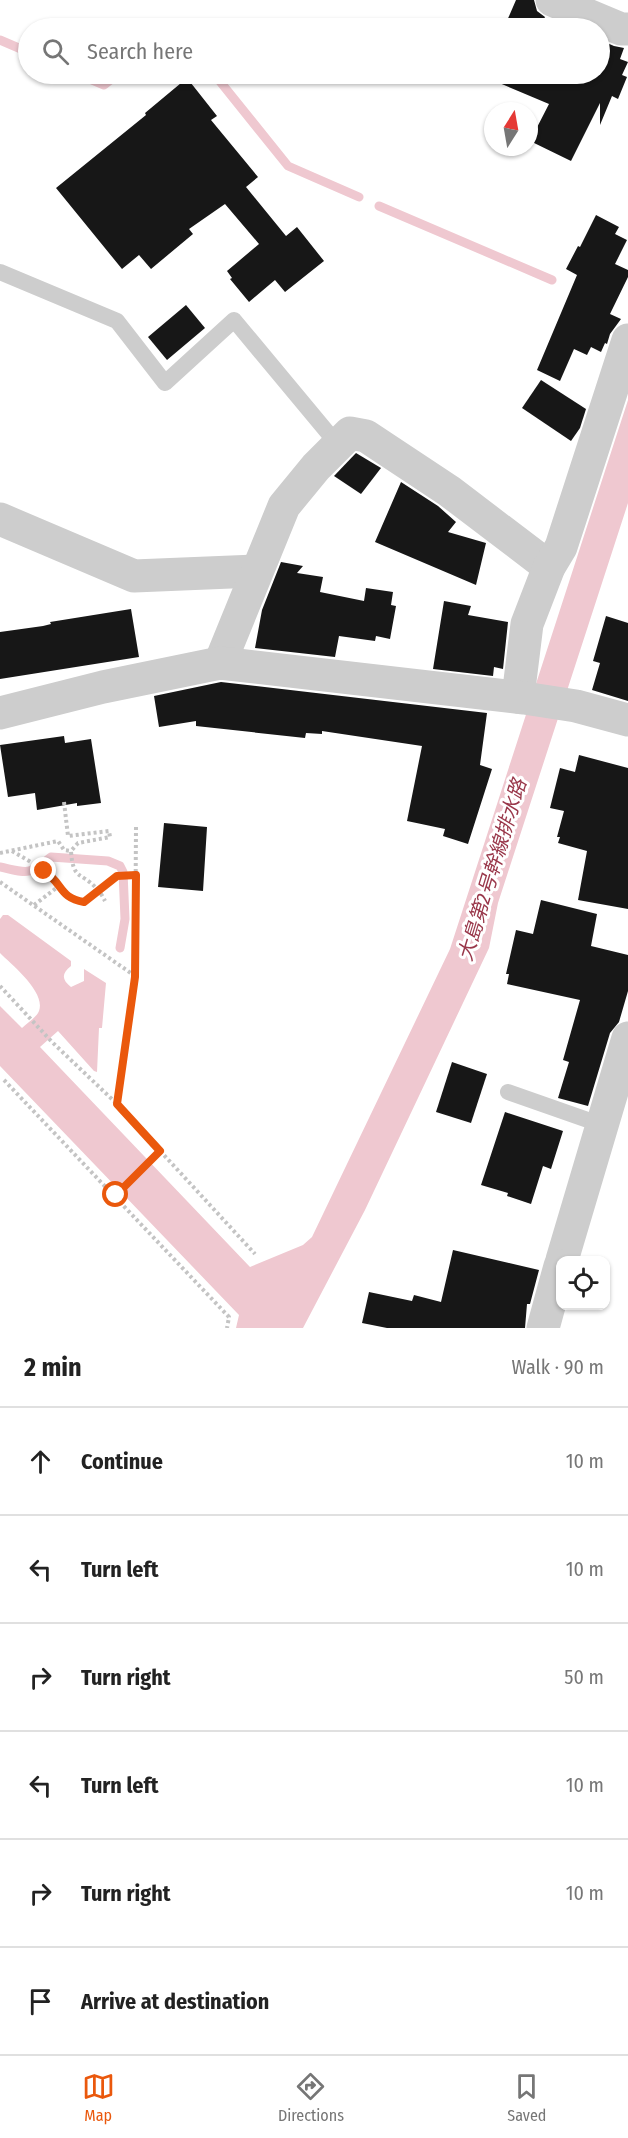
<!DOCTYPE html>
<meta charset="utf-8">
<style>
:root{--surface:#fff;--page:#f6f6f6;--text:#222;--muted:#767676;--line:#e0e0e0;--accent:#ea580c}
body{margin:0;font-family:"Fira Sans Condensed","Noto Sans JP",sans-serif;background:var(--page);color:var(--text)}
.controls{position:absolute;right:18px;bottom:18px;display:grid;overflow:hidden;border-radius:12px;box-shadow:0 2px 4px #0004}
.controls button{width:54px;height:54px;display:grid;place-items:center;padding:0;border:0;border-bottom:2px solid var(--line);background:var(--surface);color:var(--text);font:30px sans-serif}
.compass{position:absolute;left:484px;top:102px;width:54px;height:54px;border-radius:50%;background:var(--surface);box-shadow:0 2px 4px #0004;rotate:11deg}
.stop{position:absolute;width:18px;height:18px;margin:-14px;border:4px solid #ea580c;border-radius:50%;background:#fff}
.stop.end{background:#ea580c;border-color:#fff;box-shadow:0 2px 6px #0008}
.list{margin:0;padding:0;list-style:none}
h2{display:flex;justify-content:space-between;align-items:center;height:78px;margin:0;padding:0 24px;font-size:26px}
h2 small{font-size:20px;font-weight:400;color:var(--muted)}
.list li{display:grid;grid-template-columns:39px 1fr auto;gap:18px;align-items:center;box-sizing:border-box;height:108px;padding:0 24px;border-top:2px solid var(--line)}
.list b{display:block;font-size:22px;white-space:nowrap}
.list em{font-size:20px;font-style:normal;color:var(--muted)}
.icon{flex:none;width:33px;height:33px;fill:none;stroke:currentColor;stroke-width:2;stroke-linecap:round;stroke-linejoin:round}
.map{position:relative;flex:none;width:628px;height:1328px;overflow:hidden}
.search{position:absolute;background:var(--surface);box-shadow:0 2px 4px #0004;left:18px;right:18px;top:18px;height:66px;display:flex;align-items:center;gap:15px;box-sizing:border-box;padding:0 21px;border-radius:33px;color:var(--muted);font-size:22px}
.sheet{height:726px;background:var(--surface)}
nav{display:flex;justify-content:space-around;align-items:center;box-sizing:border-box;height:84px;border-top:2px solid var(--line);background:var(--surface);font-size:16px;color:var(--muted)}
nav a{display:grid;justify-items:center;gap:3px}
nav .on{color:var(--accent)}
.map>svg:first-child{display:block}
.water{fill:#efc8d0}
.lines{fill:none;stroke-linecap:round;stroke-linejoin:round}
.stream{stroke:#efc8d0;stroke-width:9}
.building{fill:#171717}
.path{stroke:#c4c4c4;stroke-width:4;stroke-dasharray:3 3;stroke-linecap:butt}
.lane{stroke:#cdcdcd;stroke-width:16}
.street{stroke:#cdcdcd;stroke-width:33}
.route{stroke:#ea580c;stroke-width:8}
.labels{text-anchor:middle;stroke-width:6;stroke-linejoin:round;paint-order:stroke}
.water-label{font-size:20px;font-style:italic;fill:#99374a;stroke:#fff}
</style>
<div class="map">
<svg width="628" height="1328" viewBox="0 0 628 1328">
<rect width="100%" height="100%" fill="#fff"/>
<path class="water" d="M628,400v103l-130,400 -9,45 -124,262 -62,118h-67l3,-13 -239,-249v-60l22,22c5,-5 14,-10 17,-17 7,-19 -27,-46 -39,-58v-34l3,-4h5l63,46v5c-10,8 -9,14 0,21l13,-6v-12l22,14 -4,45h-3l-2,44 -3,-1 -36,-40 -18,16 210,220 53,-22 9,-8 138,-288z"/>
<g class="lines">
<g class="stream">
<polyline points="177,28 178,28"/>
<polyline points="0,40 28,52"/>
<polyline points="78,74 104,85 118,74"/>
<polyline points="214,74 288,166 359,197"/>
<polyline points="379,206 552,280"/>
<path d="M0,867c28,6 28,9 51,-10l57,4 12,5 3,6 2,47 -5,29"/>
</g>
</g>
<g class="building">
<polygon points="516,0 534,0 537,11 545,17 540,28 519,28 506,23"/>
<polygon points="600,40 614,46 624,48 620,59 628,62 622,75 627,77 618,99 612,96 600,125 600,103 571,161 530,141 549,104 478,74 600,74"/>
<polygon points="187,78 217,116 211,120 258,177 246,187 286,236 297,227 324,261 285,292 275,280 249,302 230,279 232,278 227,271 259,244 225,204 189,229 193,234 151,269 139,255 122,269 56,188 146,115 145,113"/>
<polygon points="596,215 619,227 615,234 627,240 615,264 628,270 628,277 610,314 621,319 610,334 607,344 605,343 601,352 591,347 587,355 574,349 560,381 537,370 577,275 566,269 578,246 580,247"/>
<polygon points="186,305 205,328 167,360 148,337"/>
<polygon points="541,380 586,409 580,428 571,441 522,408"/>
<polygon points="356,453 381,468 361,494 334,476"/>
<polygon points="401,482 438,506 456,522 448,532 486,543 476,585 375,542"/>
<polygon points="281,562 303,566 297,573 323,577 320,592 364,601 366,588 393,592 391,605 396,606 390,639 376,636 375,641 339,636 335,657 255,648 262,610"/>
<polygon points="444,601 471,606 468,615 508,622 503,669 494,667 493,676 433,669"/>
<polygon points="131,609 139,657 0,679 0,632 43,626 51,624 50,622"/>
<polygon points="606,616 628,623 628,701 592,690 600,663 593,661"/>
<polygon points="221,682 487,713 480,765 492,769 468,844 443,836 445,829 407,821 422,746 322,731 322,734 306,733 305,738 196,726 196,721 159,727 154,696"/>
<polygon points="64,736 65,743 91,739 101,803 77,806 77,803 37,810 35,793 8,797 0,745"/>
<polygon points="579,755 628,768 628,909 578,900 587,851 558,843 560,837 557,837 564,811 550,808 560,768 575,772"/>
<polygon points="164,823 207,827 203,891 158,887"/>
<polygon points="541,900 597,914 591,946 628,955 628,991 619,1022 610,1033 588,1106 558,1098 569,1062 563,1060 580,1000 507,984 509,974 506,974 516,930 533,934"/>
<polygon points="452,1062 487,1074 471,1123 436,1112"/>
<polygon points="505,1112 563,1131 551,1169 543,1166 531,1204 507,1196 508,1193 481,1185"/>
<polygon points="453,1250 539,1270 530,1304 527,1304 525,1328 387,1328 362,1323 369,1292 412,1301 414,1295 441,1302"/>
</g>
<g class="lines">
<g class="path">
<polyline points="64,802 68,836 109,831 110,837 78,843 71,851"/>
<polyline points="136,827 135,977 117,1104 255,1254"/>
<path d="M12,851c12,7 25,14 36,23 15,12 14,24 36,28l33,-26 19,-1"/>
<path d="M0,853l58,-12 6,9 7,1c2,30 10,20 26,38 3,3 6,8 8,12"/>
<polyline points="0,882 135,976"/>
<polyline points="34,905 59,886"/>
<polyline points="0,986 52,1042 116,1103"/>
<polyline points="4,1080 229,1317 227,1328"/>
<polyline points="114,1196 160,1151"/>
</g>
<g class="lane">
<polyline points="0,272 117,321 165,383 234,320 338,445"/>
<polyline points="508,1092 602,1125"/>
</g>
<g class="street">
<polyline points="552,0 621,29 628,29"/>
<polyline points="0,519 134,576 256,571"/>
<polyline points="220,663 284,506 316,467 350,433 366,436 449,491 549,567"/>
<polyline points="518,697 527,624 549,567 561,547 628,340"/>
<polyline points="0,713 103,687 220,663 524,698 576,706 628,720"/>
<polyline points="562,1260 628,1038"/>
<polyline points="543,1328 560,1266"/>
</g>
</g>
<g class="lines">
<path class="route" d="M44,871c19,12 15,27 40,31l33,-26 19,-1 -1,102 -18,127 43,47 -44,44"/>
</g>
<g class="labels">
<g class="water-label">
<text transform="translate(492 870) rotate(-73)" y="7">大島第2号幹線排水路</text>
</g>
</g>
</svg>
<div class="controls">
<button><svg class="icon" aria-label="locate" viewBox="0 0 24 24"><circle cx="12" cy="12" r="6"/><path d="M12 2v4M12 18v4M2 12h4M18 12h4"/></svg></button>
</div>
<svg class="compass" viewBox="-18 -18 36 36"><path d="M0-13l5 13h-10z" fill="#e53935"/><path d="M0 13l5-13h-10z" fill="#767676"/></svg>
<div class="stop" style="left:116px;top:1195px"></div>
<div class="stop end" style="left:44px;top:871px"></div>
<div class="search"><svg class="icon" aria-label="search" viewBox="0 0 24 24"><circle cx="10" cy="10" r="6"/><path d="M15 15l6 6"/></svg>Search here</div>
</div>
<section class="sheet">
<h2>2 min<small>Walk · 90 m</small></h2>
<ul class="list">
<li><svg class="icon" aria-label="ahead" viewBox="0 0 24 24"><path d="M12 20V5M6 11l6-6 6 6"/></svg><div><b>Continue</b></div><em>10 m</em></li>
<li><svg class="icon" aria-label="left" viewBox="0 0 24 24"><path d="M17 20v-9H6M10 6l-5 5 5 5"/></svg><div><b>Turn left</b></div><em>10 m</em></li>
<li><svg class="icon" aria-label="right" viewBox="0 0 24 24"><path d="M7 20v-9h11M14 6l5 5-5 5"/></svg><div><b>Turn right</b></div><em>50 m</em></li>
<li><svg class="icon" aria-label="left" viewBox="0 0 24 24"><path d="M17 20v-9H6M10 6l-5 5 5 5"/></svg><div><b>Turn left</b></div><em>10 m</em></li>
<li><svg class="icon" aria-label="right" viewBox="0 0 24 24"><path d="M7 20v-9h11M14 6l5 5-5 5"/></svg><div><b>Turn right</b></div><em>10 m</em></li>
<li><svg class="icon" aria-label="arrive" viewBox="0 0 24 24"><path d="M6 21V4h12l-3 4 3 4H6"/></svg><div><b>Arrive at destination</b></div></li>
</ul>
</section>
<nav>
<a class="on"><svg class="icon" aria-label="map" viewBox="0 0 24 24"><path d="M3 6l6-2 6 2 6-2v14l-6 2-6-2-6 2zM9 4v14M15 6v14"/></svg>Map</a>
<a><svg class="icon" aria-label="directions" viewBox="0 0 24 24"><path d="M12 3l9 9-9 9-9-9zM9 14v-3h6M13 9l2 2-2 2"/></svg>Directions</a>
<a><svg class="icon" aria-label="saved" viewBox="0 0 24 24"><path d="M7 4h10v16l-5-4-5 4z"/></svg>Saved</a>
</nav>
